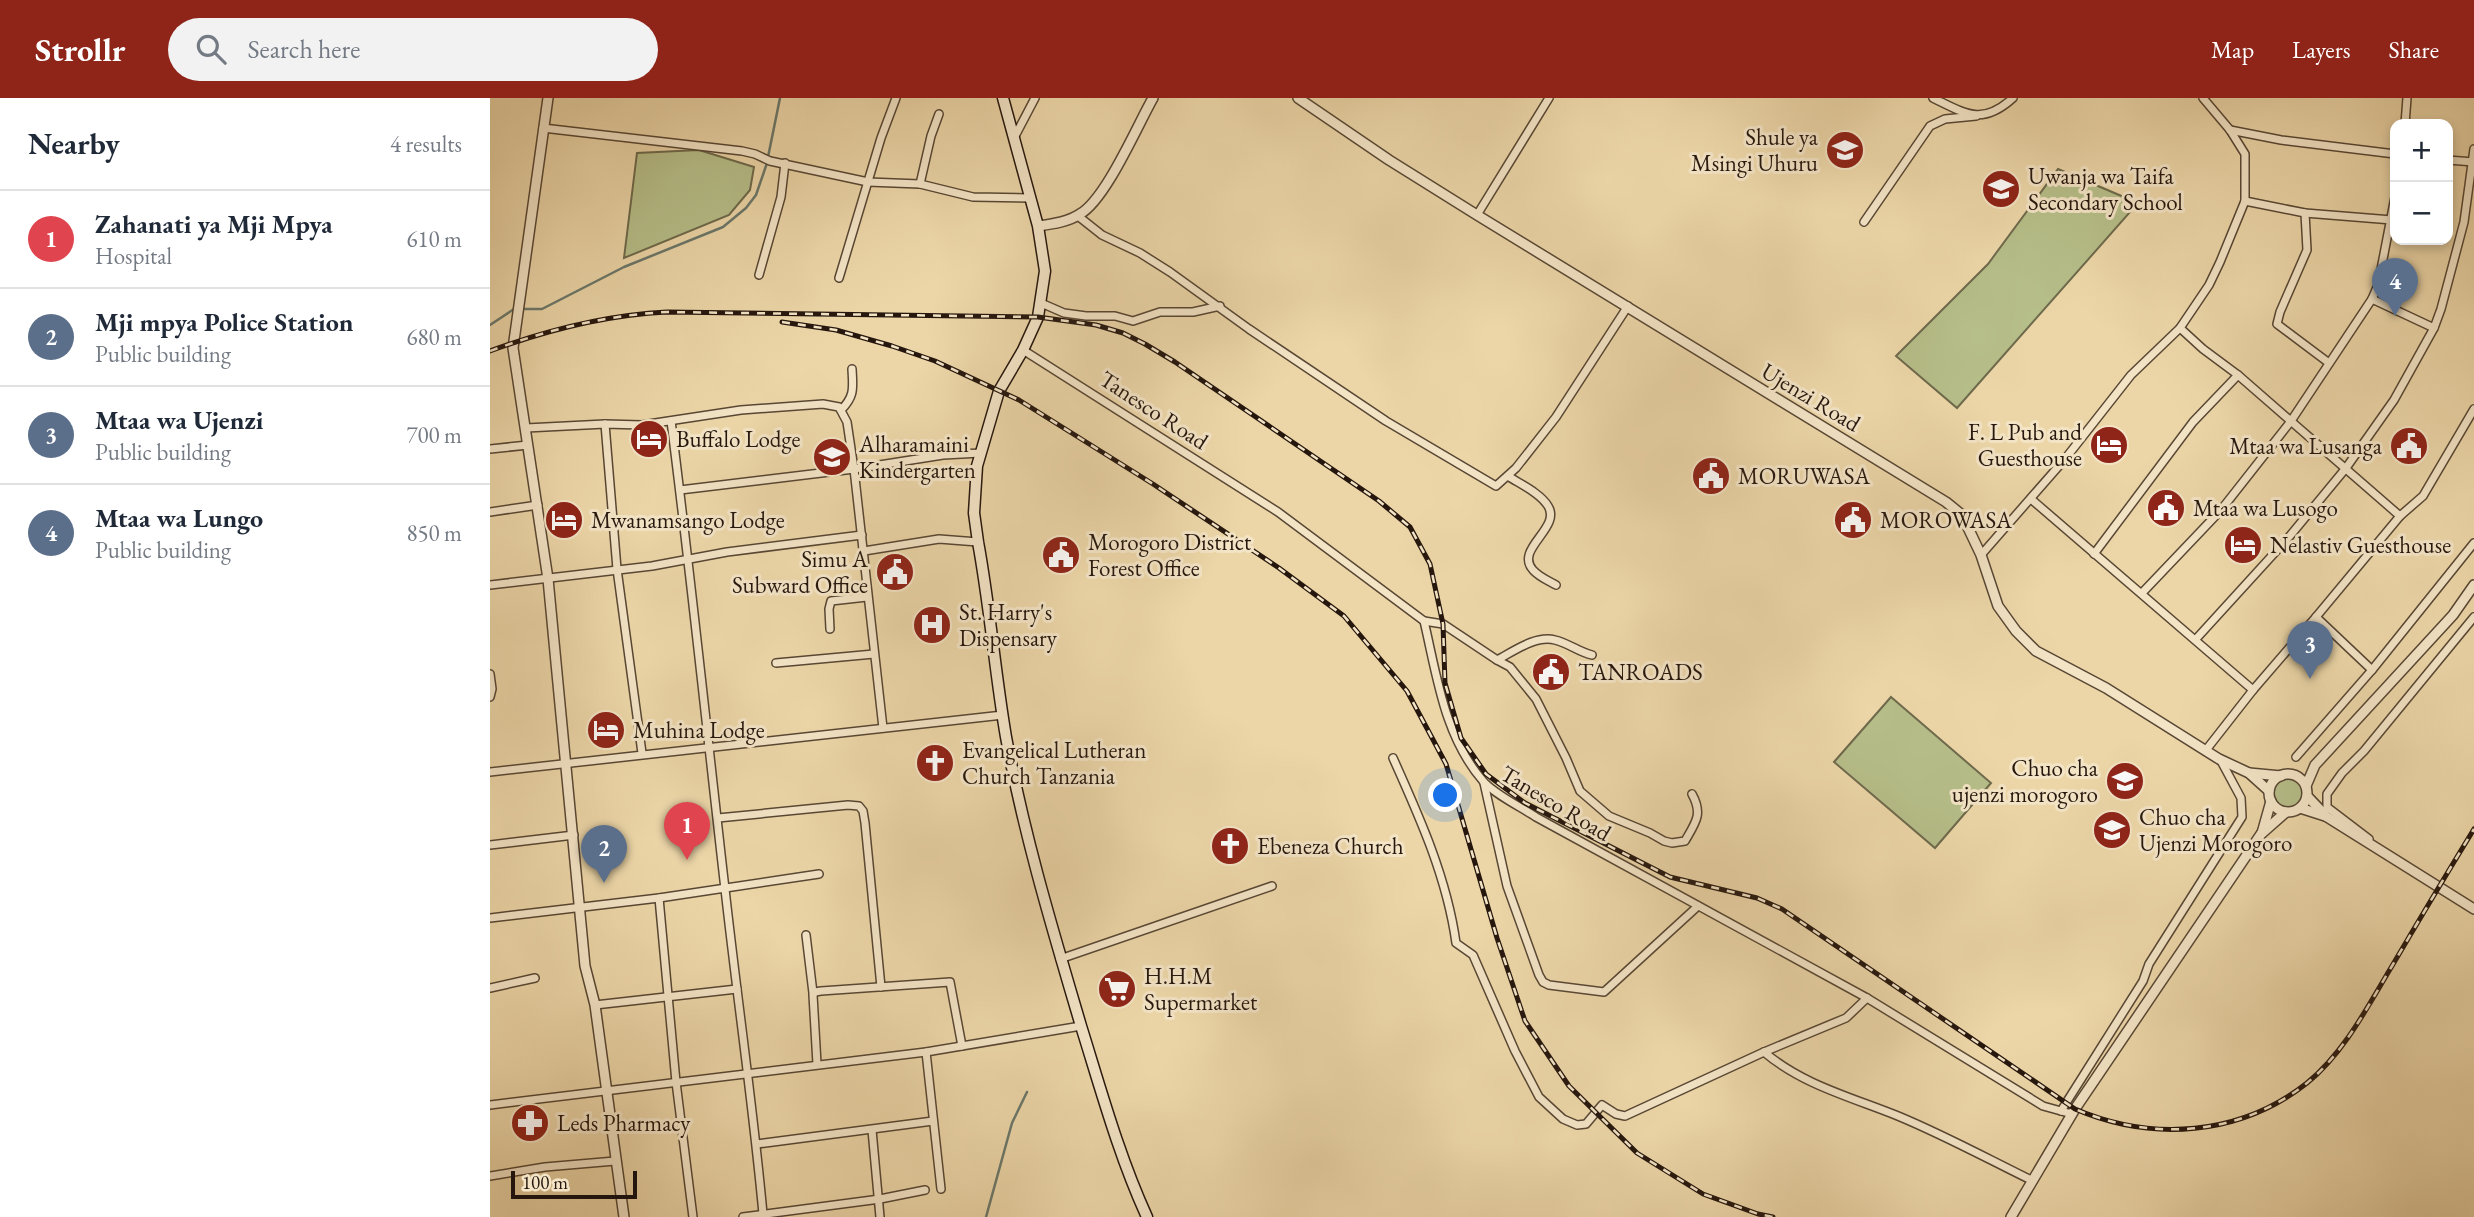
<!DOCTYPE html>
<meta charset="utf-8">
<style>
:root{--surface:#fff;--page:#f2f2f3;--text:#1f2937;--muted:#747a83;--line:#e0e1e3;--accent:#8f2418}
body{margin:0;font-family:"EB Garamond",serif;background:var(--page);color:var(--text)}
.controls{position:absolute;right:21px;top:21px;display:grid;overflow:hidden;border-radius:14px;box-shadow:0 4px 10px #0003}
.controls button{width:63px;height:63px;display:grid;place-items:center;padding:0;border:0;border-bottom:2px solid var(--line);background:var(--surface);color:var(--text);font:35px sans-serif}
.scale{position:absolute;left:21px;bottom:18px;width:126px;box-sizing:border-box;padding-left:7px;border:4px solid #26170e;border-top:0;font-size:19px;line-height:24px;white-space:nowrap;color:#26170e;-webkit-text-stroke:5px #f3e4c6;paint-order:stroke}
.you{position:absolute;left:956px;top:698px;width:24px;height:24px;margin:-18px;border:5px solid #fff;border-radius:50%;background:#1a73e8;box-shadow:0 0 0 10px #1a73e833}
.badge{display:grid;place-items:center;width:46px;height:46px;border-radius:50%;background:var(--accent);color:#fff;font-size:23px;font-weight:700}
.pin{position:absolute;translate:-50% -58px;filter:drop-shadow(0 2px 4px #0008)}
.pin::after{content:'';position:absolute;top:37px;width:24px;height:21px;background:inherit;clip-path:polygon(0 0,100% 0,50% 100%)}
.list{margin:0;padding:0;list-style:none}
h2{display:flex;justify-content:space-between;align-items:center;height:91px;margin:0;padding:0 28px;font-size:30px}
h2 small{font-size:23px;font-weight:400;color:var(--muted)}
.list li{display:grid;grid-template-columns:46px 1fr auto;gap:21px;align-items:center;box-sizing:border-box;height:98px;padding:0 28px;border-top:2px solid var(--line)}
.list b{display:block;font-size:26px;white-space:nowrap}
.list p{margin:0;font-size:23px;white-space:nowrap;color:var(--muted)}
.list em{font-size:23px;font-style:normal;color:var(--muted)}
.icon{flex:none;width:38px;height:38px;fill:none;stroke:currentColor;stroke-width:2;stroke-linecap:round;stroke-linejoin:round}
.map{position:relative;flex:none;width:1984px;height:1119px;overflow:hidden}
header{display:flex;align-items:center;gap:42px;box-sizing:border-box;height:98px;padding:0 35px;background:var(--accent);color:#fff}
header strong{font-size:33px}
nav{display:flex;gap:38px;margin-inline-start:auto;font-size:24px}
.search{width:490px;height:63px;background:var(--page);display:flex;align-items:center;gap:18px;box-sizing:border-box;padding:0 24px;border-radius:38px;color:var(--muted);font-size:26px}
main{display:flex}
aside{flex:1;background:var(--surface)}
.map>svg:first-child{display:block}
.green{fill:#b6be89;stroke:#6e6a4c;stroke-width:2}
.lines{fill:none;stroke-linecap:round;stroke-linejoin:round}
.stream{stroke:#6b786b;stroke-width:2.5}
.minor-casing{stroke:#584734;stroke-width:10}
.tertiary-casing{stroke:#584734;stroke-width:12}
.secondary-casing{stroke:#26170e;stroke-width:13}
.minor{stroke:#f3e4c6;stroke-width:7}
.tertiary{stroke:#f3e4c6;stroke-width:9}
.secondary{stroke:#f3e4c6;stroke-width:10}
.rail-casing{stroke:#26170e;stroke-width:5}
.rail{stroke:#f3e4c6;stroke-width:2.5;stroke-dasharray:8;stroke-linecap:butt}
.labels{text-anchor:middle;stroke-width:6;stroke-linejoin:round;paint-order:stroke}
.poi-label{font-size:23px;fill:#26170e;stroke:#f3e4c6;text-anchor:start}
.street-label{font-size:23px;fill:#26170e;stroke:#f3e4c6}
</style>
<header>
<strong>Strollr</strong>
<div class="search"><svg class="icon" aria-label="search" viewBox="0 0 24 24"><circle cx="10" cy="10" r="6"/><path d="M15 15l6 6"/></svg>Search here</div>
<nav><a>Map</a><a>Layers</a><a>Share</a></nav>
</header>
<main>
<aside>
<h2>Nearby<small>4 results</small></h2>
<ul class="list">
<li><span class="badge" style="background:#e0444e">1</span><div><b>Zahanati ya Mji Mpya</b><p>Hospital</p></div><em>610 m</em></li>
<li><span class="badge" style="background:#5c6f8a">2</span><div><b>Mji mpya Police Station</b><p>Public building</p></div><em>680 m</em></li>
<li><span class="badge" style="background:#5c6f8a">3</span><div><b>Mtaa wa Ujenzi</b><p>Public building</p></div><em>700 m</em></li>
<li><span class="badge" style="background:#5c6f8a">4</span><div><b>Mtaa wa Lungo</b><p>Public building</p></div><em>850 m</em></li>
</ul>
</aside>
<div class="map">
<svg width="1984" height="1119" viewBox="0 0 1984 1119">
<rect width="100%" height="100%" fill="#ecd6a8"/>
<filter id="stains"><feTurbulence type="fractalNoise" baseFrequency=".00286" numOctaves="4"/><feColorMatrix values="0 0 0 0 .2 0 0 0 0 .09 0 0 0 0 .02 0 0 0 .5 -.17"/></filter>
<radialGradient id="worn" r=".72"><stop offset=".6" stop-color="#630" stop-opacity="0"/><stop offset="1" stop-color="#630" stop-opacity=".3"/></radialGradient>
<g class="green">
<polygon points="209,52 264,69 260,92 239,117 134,160 147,55"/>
<polygon points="1568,71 1648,105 1467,310 1406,258 1498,166"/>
<polygon points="1401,599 1501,685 1445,750 1344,664"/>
<circle cx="1799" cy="695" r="15"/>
</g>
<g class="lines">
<g class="stream">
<polyline points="278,59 290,0"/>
<polyline points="0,227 24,211 52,211 134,169 233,129 256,110 266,97 277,65"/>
<polyline points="496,1119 522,1025 537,994"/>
</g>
<defs>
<g id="minor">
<path d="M1443,0c33,16 49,28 80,0"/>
<polyline points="1915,26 1917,0"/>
<polyline points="53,30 252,53 265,56 280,63 378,84 430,86 483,99 540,100"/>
<polyline points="1740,32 1791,42 1905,56"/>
<polyline points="524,40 545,0"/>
<polyline points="1958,62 1984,64"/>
<polyline points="430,86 441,38 449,16"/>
<polyline points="1755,103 1815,115 1902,122"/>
<polyline points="1815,115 1817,152 1790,214 1787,226 1839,265"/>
<polyline points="987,117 1059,0"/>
<polyline points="588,118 612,137 650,155 680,174 759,231 896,323 1006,388 1026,370 1066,319 1138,208"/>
<polyline points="1374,124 1440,28 1455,21 1486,18"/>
<polyline points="269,177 291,99 295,65"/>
<polyline points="349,180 391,40 406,0"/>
<polyline points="1882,201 1944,230"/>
<polyline points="551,205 574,215 596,218 625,218 643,223 670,214 703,214 730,208"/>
<polyline points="1690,230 1713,251 1748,277 1910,418"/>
<path d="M533,252l255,162 146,109c13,55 20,115 59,160 11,13 38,26 53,36l331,181 176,108 29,8"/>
<path d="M351,312c14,-14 12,-22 11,-41"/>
<path d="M181,323c20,156 36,312 54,468 12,108 28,216 38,325"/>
<polyline points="115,326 127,471 152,655"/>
<polyline points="36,330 115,326 152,327 251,312 333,306 349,309 357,324 364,371 393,630"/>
<polyline points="0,351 38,347"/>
<path d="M1018,378c12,8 32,17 40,30 14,22 -34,43 -15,64 6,7 16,11 23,15"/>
<polyline points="190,392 364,371 453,357 491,355"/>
<polyline points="1541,401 1763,592"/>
<polyline points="0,414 48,407"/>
<polyline points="374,453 449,441 488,444"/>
<polyline points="1604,456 1703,324 1748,277"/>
<polyline points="1491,457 1575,361 1641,277 1690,230 1719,187 1730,164 1755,103 1755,56 1740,32 1713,0"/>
<polyline points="0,487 162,468 237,454 372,437"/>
<polyline points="1652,495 1731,412 1801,323 1882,201 1888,187 1905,99"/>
<polyline points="1826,519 1882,572"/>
<path d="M934,523l19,3 54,36c17,-9 39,-25 58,-20 13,3 24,12 37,15"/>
<polyline points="340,531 339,511 341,503 377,499"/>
<polyline points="1706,541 1799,439 1856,370 1904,302 1944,230 1951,211 1974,124 1984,51"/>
<path d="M1007,562l13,7 26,32 30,59 14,33 29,25 41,17 14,8 8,2 13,-2c11,-19 18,-27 7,-47"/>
<polyline points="286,565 384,556"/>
<polyline points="0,576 2,591 0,599"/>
<polyline points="1716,652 1763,592 1826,519 1910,418 1933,398 1984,311"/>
<polyline points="1806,659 1882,572 1984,445"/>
<path d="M903,660c27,60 54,120 63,185l17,12 42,96 24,46 24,22 14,6 9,-1 16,-19 14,9 9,2 139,-64 82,-34 21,-20"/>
<polyline points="0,674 513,617"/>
<polyline points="994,685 1017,788 1049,877 1053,884 1059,887 1114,894 1208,808"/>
<polyline points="228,720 358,707 369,708 373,713 375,725 391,889"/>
<polyline points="1879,741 1837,709 1837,696 1852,675 1874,653 1984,519"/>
<polyline points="0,747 84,737"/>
<polyline points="169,800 186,984 203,1119"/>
<polyline points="0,820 169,800 329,776"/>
<polyline points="316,837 323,895"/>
<polyline points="570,861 782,788"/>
<polyline points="0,890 45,880"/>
<polyline points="105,907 247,891"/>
<polyline points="436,954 451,1091"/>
<path d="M1274,954c39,33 87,45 134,64 46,19 90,43 135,65"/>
<polyline points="327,966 323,897 325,894 331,893 460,884 472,948"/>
<polyline points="0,1007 436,954 591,928"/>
<polyline points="1571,1013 1653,883 1659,866 1752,719 1751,700 1730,661"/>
<polyline points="382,1032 390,1119"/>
<polyline points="267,1046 443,1023"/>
<polyline points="0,1078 55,1069 125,1063"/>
<polyline points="253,1119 390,1101 435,1092"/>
</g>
<g id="tertiary">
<polyline points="58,0 23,250 58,481 95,868 105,907 134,1119"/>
<polyline points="808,0 899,62 987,117 1456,404 1472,417 1491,457 1508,508 1526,533 1546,553 1616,590 1729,661 1759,675 1779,693"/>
<path d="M548,128c14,-2 30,-4 42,-12 26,-15 57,-88 73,-116"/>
<polyline points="1759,675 1791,678"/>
<circle cx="1798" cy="695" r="19"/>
<polyline points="1816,688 1825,667 1963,517 1984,487"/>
<polyline points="1817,698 1837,719 1984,811"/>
<polyline points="1810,710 1835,718"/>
<polyline points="1772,735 1781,703"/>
<polyline points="1521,1119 1585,1011 1771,736 1796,714"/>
</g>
<path id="secondary" d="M513,0l35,128 7,45 -7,46 -15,33 -24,41 -22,75 -3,47 4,29c12,65 17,131 28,195 18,98 47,194 75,289 20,64 38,130 66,191"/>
</defs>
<use href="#minor" class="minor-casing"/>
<use href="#tertiary" class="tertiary-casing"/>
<use href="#secondary" class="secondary-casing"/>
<use href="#minor" class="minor"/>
<use href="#tertiary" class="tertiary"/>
<use href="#secondary" class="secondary"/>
<defs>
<g id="rail">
<polyline points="292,224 346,232 402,248 445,263 529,302 663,386 789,470 854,518 917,593 956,666 1007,840 1035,923 1079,988 1147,1055 1213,1096 1268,1116 1283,1119"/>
<path d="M0,253c57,-21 116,-36 177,-39l371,5 58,8 27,8 22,11 30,18 204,139 31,26 20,37 13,60 2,59 16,55 25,36 39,29 145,74 87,21 25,11 293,200c77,33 165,27 232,-26 37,-30 61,-77 85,-117 27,-46 54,-91 82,-137"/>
</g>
</defs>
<use href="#rail" class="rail-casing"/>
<use href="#rail" class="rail"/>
</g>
<defs>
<symbol id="school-disc" viewBox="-11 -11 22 22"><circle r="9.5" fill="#8f2418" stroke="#f3e4c6"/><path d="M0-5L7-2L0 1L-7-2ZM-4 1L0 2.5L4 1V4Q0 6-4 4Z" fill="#fff"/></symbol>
<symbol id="hotel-disc" viewBox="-11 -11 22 22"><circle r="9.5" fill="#8f2418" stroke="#f3e4c6"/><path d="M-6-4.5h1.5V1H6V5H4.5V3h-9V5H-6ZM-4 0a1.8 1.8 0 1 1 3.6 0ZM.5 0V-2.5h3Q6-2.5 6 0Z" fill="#fff"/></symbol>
<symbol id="civic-disc" viewBox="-11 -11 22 22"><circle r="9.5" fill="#8f2418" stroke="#f3e4c6"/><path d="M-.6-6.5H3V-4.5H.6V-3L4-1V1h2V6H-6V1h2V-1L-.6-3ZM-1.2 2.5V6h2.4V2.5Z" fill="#fff"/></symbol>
<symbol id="hospital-disc" viewBox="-11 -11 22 22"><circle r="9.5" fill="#8f2418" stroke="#f3e4c6"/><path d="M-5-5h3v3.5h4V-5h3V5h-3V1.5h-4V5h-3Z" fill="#fff"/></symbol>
<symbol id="church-disc" viewBox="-11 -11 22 22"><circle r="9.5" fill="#8f2418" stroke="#f3e4c6"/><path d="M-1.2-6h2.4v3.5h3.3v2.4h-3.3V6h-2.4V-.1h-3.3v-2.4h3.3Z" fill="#fff"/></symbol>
<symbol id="university-disc" viewBox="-11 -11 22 22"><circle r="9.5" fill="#8f2418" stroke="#f3e4c6"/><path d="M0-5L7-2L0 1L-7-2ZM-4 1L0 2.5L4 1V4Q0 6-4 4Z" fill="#fff"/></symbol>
<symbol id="supermarket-disc" viewBox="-11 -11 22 22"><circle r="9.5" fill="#8f2418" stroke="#f3e4c6"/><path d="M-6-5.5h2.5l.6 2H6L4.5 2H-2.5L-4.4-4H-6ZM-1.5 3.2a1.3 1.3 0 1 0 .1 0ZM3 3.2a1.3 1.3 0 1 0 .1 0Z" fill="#fff"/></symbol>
<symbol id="pharmacy-disc" viewBox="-11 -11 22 22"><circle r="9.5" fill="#8f2418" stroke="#f3e4c6"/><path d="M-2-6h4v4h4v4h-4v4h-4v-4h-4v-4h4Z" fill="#fff"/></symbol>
</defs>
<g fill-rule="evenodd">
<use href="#school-disc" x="1333" y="30" width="44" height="44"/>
<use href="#school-disc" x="1489" y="69" width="44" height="44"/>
<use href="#hotel-disc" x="137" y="319" width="44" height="44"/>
<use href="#hotel-disc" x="1597" y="325" width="44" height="44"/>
<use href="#civic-disc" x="1897" y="326" width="44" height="44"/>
<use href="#school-disc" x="320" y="337" width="44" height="44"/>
<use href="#civic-disc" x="1199" y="356" width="44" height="44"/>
<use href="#civic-disc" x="1654" y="388" width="44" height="44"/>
<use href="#hotel-disc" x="52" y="400" width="44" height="44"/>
<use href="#civic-disc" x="1341" y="400" width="44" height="44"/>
<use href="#hotel-disc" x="1731" y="425" width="44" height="44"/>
<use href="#civic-disc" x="549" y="435" width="44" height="44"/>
<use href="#civic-disc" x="383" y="452" width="44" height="44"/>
<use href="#hospital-disc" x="420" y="505" width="44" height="44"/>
<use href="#civic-disc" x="1039" y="552" width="44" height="44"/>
<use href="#hotel-disc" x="94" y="610" width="44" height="44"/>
<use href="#church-disc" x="423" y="643" width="44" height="44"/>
<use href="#university-disc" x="1613" y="661" width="44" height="44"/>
<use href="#university-disc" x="1600" y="710" width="44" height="44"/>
<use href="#church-disc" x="718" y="726" width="44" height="44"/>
<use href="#supermarket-disc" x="605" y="869" width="44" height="44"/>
<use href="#pharmacy-disc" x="18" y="1003" width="44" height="44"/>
</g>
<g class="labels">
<g class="poi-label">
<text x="1328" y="47" text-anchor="end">Shule ya<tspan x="1328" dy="26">Msingi Uhuru</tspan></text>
<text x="1538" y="86">Uwanja wa Taifa<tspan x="1538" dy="26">Secondary School</tspan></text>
<text x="1592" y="342" text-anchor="end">F. L Pub and<tspan x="1592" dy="26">Guesthouse</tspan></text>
<text x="186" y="349">Buffalo Lodge</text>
<text x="369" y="354">Alharamaini<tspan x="369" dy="26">Kindergarten</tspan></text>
<text x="1892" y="356" text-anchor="end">Mtaa wa Lusanga</text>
<text x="1248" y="386">MORUWASA</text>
<text x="1703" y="418">Mtaa wa Lusogo</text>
<text x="101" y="430">Mwanamsango Lodge</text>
<text x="1390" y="430">MOROWASA</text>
<text x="598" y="452">Morogoro District<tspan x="598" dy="26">Forest Office</tspan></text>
<text x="1780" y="455">Nelastiv Guesthouse</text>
<text x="378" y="469" text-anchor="end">Simu A<tspan x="378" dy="26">Subward Office</tspan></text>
<text x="469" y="522">St. Harry's<tspan x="469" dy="26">Dispensary</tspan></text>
<text x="1088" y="582">TANROADS</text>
<text x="143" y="640">Muhina Lodge</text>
<text x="472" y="660">Evangelical Lutheran<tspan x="472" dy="26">Church Tanzania</tspan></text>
<text x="1608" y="678" text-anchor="end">Chuo cha<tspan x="1608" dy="26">ujenzi morogoro</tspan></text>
<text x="1649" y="727">Chuo cha<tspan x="1649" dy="26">Ujenzi Morogoro</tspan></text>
<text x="767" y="756">Ebeneza Church</text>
<text x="654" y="886">H.H.M<tspan x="654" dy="26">Supermarket</tspan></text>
<text x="67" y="1033">Leds Pharmacy</text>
</g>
<g class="street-label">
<text transform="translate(1321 299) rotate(31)" y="8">Ujenzi Road</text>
<text transform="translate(664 312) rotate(33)" y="8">Tanesco Road</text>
<text transform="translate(1066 705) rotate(31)" y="8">Tanesco Road</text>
</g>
</g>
<rect width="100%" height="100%" filter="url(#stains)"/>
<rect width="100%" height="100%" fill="url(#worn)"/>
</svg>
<div class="controls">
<button>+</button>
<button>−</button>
</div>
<div class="scale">100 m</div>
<div class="you"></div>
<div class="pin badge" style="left:197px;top:762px;background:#e0444e">1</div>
<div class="pin badge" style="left:114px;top:785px;background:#5c6f8a">2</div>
<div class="pin badge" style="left:1820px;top:581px;background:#5c6f8a">3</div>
<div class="pin badge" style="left:1905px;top:218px;background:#5c6f8a">4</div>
</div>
</main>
